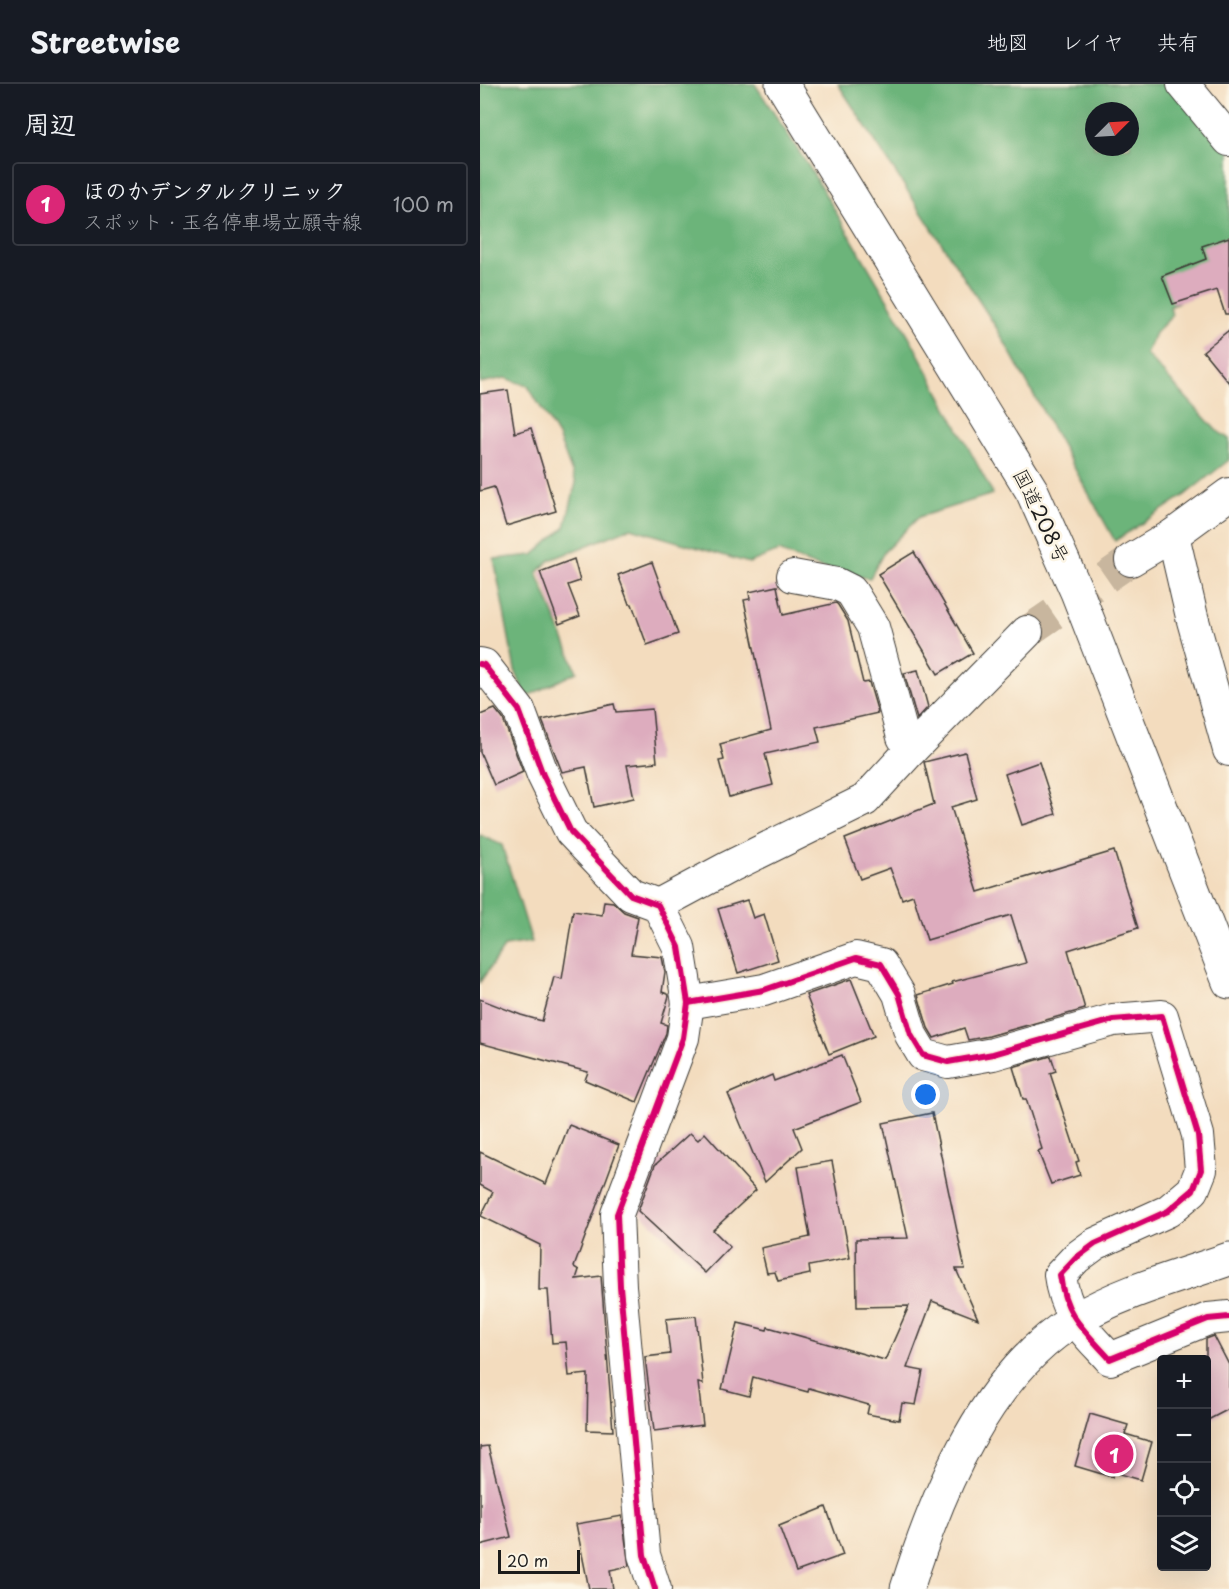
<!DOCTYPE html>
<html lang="ja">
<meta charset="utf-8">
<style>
:root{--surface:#171b24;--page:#242831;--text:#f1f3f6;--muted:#9ea1a6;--line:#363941;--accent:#db2777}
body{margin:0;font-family:"Playpen Sans","Klee One",sans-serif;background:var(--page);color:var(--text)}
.controls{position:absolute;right:18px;bottom:18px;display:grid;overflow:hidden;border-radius:6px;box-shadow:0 6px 24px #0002}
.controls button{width:54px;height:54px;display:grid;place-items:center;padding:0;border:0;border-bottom:2px solid var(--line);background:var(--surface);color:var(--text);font:30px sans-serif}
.compass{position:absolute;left:605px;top:18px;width:54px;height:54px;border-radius:50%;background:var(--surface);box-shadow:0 6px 24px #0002;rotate:66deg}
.scale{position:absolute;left:18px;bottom:15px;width:82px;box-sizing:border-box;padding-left:6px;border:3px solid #1c1c1c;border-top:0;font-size:16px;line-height:21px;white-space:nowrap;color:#1c1c1c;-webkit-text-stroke:4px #fcf5e5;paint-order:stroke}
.you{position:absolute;left:446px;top:1011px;width:21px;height:21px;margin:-15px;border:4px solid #fff;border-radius:50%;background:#1a73e8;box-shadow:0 0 0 9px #1a73e833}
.badge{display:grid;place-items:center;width:39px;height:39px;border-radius:50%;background:var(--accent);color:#fff;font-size:20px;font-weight:700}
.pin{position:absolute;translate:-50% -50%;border:3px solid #fff;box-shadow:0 2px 6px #0006}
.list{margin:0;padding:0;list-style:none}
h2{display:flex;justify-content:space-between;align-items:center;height:78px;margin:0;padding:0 24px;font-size:26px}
h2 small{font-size:20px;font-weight:400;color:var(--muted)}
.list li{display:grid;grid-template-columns:39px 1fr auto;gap:18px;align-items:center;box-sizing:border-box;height:84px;margin:0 12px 12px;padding:0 12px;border:2px solid var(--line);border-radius:6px}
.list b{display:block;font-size:22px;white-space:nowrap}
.list p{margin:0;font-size:20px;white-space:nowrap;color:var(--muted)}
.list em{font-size:20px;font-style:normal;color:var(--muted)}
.icon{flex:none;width:33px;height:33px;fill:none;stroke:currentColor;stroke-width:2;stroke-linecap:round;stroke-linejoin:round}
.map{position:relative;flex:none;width:749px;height:1505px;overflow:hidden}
header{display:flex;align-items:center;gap:36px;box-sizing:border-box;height:84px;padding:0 30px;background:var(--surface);border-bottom:2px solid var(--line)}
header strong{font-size:28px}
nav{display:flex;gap:33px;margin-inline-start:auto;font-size:21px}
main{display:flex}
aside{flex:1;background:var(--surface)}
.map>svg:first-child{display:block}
.forest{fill:#6cb47a;stroke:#44684b;stroke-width:1.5;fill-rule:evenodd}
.building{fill:#ddacbe}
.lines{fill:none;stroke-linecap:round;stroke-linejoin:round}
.minor-tunnel{stroke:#c8b69e;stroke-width:32;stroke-dasharray:32 16;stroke-linecap:butt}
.minor-casing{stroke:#3c3934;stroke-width:34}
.major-casing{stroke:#3c3934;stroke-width:35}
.highway-casing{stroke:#3c3934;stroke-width:35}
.minor{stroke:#fff;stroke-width:32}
.major{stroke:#fff;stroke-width:33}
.highway{stroke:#fff;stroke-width:33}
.cycleway-casing{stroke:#fcf5e5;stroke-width:10}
.cycleway{stroke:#d6006c;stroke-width:6}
.labels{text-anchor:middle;stroke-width:5;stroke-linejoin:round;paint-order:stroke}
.street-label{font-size:20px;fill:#1c1c1c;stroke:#fcf5e5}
</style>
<header>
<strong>Streetwise</strong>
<nav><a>地図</a><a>レイヤ</a><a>共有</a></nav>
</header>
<main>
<aside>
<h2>周辺<small></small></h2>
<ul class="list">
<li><span class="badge">1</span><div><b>ほのかデンタルクリニック</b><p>スポット · 玉名停車場立願寺線</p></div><em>100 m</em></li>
</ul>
</aside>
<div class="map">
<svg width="749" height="1505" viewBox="0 0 749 1505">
<rect width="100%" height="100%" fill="#fcf5e5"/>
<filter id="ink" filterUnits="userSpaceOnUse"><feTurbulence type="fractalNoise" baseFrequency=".0167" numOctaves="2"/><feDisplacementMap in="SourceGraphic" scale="12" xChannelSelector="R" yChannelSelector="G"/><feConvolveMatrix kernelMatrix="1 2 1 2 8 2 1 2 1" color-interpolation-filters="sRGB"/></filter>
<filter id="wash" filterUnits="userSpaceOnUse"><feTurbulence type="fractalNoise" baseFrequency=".008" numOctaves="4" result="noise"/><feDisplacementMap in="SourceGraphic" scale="24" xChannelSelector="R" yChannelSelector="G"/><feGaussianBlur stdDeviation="1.35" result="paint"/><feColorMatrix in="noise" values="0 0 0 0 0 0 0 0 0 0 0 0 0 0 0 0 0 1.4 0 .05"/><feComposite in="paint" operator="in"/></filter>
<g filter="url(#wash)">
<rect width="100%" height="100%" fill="#f3dcbe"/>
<g class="forest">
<path d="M0,0h275l56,86 98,166 84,158 -74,23 -35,35 -14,26c-36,-3 -58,-13 -91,-27l-30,12 -118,-35 -81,32 -13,13 40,99 -51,25 -11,-27 -21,-111 39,-4 32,-28 11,-44 -18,-47 -30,-50 -23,-8 -25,5z"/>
<path d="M358,0h337l54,65v121l-59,37 2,9 -17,17 -9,21 70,76 13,9v21l-44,35 -70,46 -119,-214zM614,27h36v36h-36z"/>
<polygon points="0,751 22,761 52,858 25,862 0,898"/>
</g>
<g id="blocks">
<g class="building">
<polygon points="749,153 749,230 745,230 737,206 693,220 682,192 726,175 722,162"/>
<polygon points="749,246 749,299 723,267"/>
<polygon points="28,306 35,349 51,344 76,427 26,442 14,403 0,407 0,310"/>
<polygon points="434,468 493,569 458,590 398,490"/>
<polygon points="94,475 100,497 88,501 100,532 79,540 60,488"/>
<polygon points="172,478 198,550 167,561 152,520 149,520 138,491"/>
<polygon points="297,502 303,531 356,519 358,521 368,537 383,599 389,598 398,629 336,643 340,658 285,670 293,701 249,713 239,677 244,676 240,660 291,646 264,516 270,515 269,508"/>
<polygon points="438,586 448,623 437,635 424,589"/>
<polygon points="134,620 136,628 172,625 177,678 147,681 154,714 114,723 106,683 82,688 62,636"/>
<polygon points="15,625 23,635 43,688 14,701 0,668 0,631"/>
<polygon points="485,668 497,715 471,723 498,808 634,767 658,844 588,866 605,925 509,952 488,956 484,944 454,954 448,944 438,911 473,900 472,898 546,879 531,831 447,856 433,811 422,815 410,784 380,795 365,755 454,720 444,678"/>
<polygon points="559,678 576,730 542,741 525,690"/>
<polygon points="267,816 273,834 284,830 298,876 258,889 238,825"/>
<polygon points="124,817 133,818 144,828 158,833 151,870 182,873 185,888 182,908 188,910 189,912 181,939 187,941 186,949 157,1018 105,996 108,988 0,959 0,915 41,931 62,937 74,893 82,895 93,827 122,831"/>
<polygon points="371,895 394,952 349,970 326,911"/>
<polygon points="362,971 381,1018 314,1044 322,1064 285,1098 248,1010 292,991 294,997"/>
<polygon points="571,972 576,987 570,989 599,1077 596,1078 600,1091 571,1100 558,1067 562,1065 546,1015 543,1015 533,983"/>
<polygon points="452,1029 485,1185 476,1185 498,1235 452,1217 427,1284 443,1287 436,1321 422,1319 419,1336 387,1330 389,1321 329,1304 328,1308 273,1293 269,1312 242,1305 258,1239 287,1246 288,1243 405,1276 429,1222 377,1223 376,1155 428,1154 403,1039"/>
<polygon points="89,1041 139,1061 94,1183 99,1186 96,1195 121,1192 133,1347 107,1346 108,1290 89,1292 86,1258 72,1259 68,1206 59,1206 60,1161 1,1132 13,1108 0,1101 0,1068 66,1100"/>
<polygon points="210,1049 218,1056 225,1049 276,1106 233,1146 250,1163 225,1189 158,1127 175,1081"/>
<polygon points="352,1077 370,1174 329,1182 330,1190 298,1197 295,1188 287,1189 281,1164 330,1153 318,1083"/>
<polygon points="216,1232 223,1300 218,1299 223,1341 174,1347 165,1273 190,1270 186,1235"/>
<polygon points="734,1252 749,1281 749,1325 726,1337 726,1255"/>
<polygon points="610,1330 648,1341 645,1350 672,1358 661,1396 633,1388 632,1393 595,1382"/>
<polygon points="8,1362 31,1453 0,1461 0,1363"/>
<polygon points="346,1423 363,1471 316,1488 299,1442"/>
<polygon points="142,1432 149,1482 130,1486 133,1505 109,1505 96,1440"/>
</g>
</g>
</g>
<g filter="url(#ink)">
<use href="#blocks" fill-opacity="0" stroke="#3c3934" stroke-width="1.5"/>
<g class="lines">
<polyline class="minor-tunnel" points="547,548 651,476"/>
<defs>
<g id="minor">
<polyline points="703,0 749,56"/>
<polyline points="693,451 712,533 749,666"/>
<polyline points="651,476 693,451 749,410"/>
<polyline points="313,492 357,500 371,507 393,543 423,653 431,666"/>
<polyline points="0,580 4,581 39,626 63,691 91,748 151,811 178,821 199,863 208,919 203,954 137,1130 140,1202 159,1414 164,1471 175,1505"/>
<polyline points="178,821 247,784 385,716 431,666 547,548"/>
<path d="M208,919l76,-13 92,-32 25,6 18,30 12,41 12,20 25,7 45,-8 120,-34 49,-4 36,119 3,35 -8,20 -25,21 -73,33 -19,14 -16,17c5,41 24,55 50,84l98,-40 21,-2"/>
</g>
<path id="major" d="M427,1505c30,-96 79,-216 169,-270 47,-28 102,-42 153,-60"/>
<polyline id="highway" points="302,0 552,407 597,508 749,898"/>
</defs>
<use href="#minor" class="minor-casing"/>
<use href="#major" class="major-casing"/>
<use href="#highway" class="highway-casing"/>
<use href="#minor" class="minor"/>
<use href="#major" class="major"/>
<use href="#highway" class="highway"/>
<defs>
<g id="cycleway">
<polyline points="0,580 4,581 39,626 63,691 91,748 151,811 178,821 199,863 208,919 203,954 137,1130 140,1202 159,1414 164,1471 175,1505"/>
<path d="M208,919l76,-13 92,-32 25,6 18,30 12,41 12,20 25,7 45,-8 120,-34 49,-4 36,119 3,35 -8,20 -25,21 -73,33 -19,14 -16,17c5,41 24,55 50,84l98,-40 21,-2"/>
</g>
</defs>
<use href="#cycleway" class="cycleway-casing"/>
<use href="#cycleway" class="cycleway"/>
</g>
</g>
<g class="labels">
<g class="street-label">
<text transform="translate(561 432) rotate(64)" y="7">国道208号</text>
</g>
</g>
</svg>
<div class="controls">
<button>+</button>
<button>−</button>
<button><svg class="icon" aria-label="locate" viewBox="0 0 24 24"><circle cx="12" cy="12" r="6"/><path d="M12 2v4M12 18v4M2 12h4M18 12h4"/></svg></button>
<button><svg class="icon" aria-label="layers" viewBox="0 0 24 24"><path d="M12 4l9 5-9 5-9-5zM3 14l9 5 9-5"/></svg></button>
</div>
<svg class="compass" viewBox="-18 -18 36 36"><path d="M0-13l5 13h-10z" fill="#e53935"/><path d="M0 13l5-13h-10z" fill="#9ea1a6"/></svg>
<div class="scale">20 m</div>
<div class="you"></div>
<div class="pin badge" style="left:634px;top:1370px">1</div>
</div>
</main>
